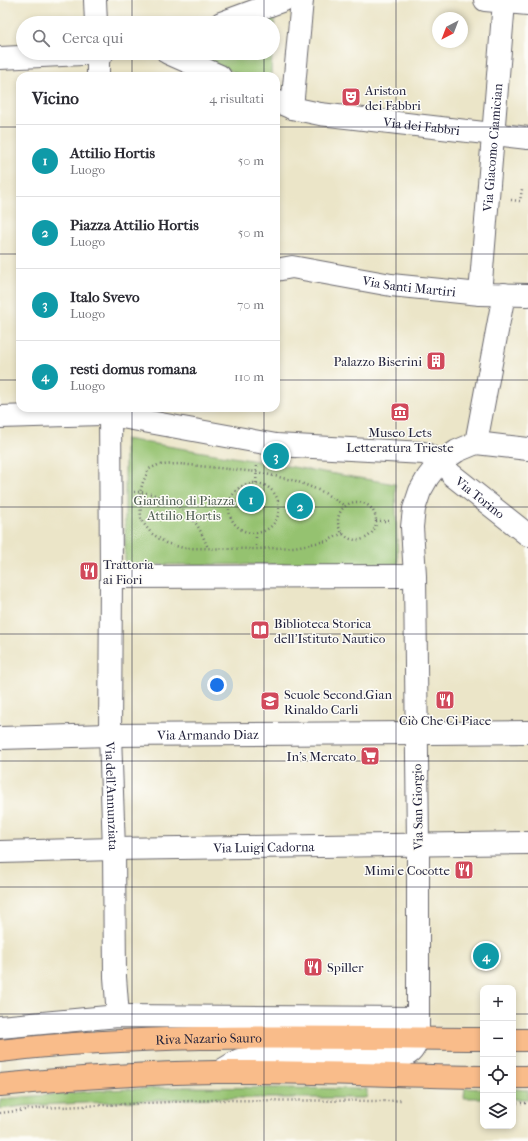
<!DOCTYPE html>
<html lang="it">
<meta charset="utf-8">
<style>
:root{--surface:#fff;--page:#f7f7f7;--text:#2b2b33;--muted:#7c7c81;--line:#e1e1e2;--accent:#b45309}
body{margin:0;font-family:"IM FELL French Canon",serif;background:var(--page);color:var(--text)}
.controls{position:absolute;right:12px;bottom:12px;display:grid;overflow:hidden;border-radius:8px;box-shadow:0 2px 6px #0003}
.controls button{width:36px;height:36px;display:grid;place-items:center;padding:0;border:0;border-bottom:1px solid var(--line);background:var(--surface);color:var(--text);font:20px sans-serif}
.compass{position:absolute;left:432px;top:12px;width:36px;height:36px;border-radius:50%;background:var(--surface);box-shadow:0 2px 6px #0003;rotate:222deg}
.you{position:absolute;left:217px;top:685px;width:14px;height:14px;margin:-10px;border:3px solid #fff;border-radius:50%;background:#1a73e8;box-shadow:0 0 0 6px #1a73e833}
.badge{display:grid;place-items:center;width:26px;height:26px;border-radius:50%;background:var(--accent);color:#fff;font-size:13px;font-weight:700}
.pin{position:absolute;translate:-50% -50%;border:2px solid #fff;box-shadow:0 1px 4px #0006}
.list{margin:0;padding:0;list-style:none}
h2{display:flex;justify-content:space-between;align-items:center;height:52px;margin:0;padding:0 16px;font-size:17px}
h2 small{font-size:13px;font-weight:400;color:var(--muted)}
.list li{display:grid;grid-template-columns:26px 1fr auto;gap:12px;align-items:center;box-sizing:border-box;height:72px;padding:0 16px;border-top:1px solid var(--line)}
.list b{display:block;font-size:15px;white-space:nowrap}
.list p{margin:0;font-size:13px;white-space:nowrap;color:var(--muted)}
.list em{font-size:13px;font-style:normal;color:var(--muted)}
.icon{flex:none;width:22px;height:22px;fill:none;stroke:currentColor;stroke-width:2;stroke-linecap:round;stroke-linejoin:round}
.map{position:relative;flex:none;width:528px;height:1141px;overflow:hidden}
.search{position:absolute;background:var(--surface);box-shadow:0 2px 6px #0003;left:16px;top:16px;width:264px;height:44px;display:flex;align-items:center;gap:10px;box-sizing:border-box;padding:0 14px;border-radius:22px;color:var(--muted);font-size:15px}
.panel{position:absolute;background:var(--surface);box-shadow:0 2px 6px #0003;left:16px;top:72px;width:264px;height:340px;border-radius:12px}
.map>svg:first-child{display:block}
.green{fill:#95c270;stroke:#5c7256}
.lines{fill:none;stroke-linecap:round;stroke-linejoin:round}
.pedestrian-casing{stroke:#68666c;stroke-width:24}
.minor-casing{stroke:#68666c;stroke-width:24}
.primary-casing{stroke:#68666c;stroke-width:24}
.path{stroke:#68666c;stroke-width:2.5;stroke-dasharray:1 3;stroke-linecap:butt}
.pedestrian{stroke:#fff;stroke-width:22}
.minor{stroke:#fff;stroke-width:22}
.primary{stroke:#f9bc8a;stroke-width:22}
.grid{fill:none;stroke:#22223b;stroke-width:1;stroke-opacity:0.55}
.labels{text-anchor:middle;stroke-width:3;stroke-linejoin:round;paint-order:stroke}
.poi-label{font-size:13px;fill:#22223b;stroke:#fdfcf7;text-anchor:start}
.street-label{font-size:13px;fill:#22223b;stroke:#fdfcf7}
.park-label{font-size:13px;fill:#4a5a4e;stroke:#fdfcf7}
</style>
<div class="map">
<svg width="528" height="1141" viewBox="0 0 528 1141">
<rect width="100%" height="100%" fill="#fdfcf7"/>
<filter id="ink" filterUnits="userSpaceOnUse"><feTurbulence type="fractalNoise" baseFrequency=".025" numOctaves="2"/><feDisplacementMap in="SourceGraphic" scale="8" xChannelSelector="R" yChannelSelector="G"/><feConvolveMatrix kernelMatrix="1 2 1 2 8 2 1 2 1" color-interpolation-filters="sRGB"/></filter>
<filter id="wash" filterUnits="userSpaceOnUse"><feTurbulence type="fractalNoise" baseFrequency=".012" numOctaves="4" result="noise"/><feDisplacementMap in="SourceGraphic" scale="16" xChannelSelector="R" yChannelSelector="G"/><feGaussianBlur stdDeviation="0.9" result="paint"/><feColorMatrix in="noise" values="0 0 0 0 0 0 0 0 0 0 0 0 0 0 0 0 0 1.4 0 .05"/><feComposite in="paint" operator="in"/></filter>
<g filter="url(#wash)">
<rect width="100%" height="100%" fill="#ebe5c8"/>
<g class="green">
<polygon points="275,18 273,46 273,23 258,23"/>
<polygon points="188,53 272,53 271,76 243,76"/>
<polygon points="125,439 395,484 398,564 125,565"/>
<polygon points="184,1087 367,1089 367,1097 364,1098 212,1098 60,1104 24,1106 0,1109 0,1099 105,1090"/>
<polygon points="465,1088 483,1089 483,1098 464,1098"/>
<polygon points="513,1089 528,1090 528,1099 513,1099"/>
</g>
</g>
<g filter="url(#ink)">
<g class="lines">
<defs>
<g id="pedestrian">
<polyline points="0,417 101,414"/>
<polyline points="122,417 276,445 424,453 428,455"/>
<path id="s1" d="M452,475l76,60"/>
<polyline points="121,577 402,576"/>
<polyline points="428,733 528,732"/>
</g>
<g id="minor">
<polyline points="95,0 96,23"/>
<polyline points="485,0 528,4"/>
<polyline points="221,23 284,0"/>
<polyline points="98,53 98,76"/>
<polyline points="168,53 220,76"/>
<polyline points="0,58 103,53"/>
<polyline points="276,101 292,108 302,0"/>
<path id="s2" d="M292,108l28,6 208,24"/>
<path id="s3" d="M276,270l16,-3 99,18 89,9 48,1"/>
<path id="s4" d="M480,294l24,-292"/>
<path id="s5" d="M110,408l1,169 -1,158 4,114 1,128 3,39"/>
<polyline points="476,443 504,294"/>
<polyline points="476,443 528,449"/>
<path id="s6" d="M0,738l110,-3 306,-2"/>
<path id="s7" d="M0,852l114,-3 414,-6"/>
<polyline points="0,1027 118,1016 417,1018"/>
<path d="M219,1072l20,-12 17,-3 141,1c13,-3 16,-6 21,-19v-194l-3,-269 -3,-49 2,-18 6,-18 8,-14 10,-13 19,-13 19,-8"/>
</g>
<g id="primary">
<polyline points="513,1040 528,1040"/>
<path id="s8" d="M0,1051c160,-19 322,-13 483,-12"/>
<polyline points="513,1077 528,1077"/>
<path d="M0,1085c72,-7 144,-12 217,-13 89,-1 177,4 266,5"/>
</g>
</defs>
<use href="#pedestrian" class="pedestrian-casing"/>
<use href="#minor" class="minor-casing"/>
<use href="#primary" class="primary-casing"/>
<g class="path">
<polyline points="511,200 520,201 522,189"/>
<circle cx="254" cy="508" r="25"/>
<polyline points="256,483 257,466"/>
<path d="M134,492c20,-1 47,12 60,29 6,7 10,18 14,27"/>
<circle cx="357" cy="521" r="19"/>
<polyline points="376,521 389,521"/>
<polyline points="256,533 256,549"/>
<polyline points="343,533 327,541 294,547 256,549 183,548 166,543 151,533 141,520 140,492 143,482 149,469 158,465 180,464 257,472 296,481 323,492 345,506"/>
<polyline points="513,1103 528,1103"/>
<polyline points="0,1113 40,1108 212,1100 389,1101 401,1100"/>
</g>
<use href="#pedestrian" class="pedestrian"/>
<use href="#minor" class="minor"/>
<use href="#primary" class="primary"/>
</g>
</g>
<path class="grid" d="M132,0v23M264,0v23M396,0v1141M132,53v23M264,53v23M0,127h20M276,127h252M0,254h20M276,254h252M0,380h20M276,380h252M132,408v733M264,408v733M0,507h528M0,634h528M0,761h528M0,887h528M0,1014h483M513,1014h15"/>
<defs>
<symbol id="theatre-square" viewBox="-11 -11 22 22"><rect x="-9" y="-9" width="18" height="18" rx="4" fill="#d1495b" stroke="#fdfcf7"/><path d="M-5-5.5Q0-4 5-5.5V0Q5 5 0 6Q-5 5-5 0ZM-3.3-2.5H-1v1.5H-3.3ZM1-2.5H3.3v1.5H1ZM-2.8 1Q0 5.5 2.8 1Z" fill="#fff"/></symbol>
<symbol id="building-square" viewBox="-11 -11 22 22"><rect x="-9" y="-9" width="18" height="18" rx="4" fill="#d1495b" stroke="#fdfcf7"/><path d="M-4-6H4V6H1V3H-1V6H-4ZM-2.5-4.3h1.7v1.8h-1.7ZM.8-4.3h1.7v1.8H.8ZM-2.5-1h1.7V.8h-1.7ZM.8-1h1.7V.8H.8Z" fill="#fff"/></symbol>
<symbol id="museum-square" viewBox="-11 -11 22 22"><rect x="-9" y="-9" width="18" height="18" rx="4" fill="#d1495b" stroke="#fdfcf7"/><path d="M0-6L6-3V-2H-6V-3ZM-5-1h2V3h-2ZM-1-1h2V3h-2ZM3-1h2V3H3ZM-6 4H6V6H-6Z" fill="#fff"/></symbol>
<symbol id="restaurant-square" viewBox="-11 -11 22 22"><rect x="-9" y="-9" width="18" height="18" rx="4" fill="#d1495b" stroke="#fdfcf7"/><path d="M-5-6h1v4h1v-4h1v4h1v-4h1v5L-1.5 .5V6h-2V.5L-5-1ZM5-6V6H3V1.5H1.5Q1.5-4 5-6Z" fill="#fff"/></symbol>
<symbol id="library-square" viewBox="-11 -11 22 22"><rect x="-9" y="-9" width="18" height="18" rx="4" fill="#d1495b" stroke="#fdfcf7"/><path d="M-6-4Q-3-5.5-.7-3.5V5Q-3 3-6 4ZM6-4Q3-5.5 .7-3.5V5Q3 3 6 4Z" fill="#fff"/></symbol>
<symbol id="school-square" viewBox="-11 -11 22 22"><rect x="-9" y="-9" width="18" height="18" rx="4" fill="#d1495b" stroke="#fdfcf7"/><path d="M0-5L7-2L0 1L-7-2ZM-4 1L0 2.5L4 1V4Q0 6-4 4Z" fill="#fff"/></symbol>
<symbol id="supermarket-square" viewBox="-11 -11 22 22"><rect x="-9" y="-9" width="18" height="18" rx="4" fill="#d1495b" stroke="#fdfcf7"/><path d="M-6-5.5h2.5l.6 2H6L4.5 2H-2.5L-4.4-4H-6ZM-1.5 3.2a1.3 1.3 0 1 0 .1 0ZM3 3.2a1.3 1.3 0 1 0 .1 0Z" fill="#fff"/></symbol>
</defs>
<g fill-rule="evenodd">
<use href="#theatre-square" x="340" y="86" width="22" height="22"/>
<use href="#building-square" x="425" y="350" width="22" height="22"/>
<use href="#museum-square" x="389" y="401" width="22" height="22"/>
<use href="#restaurant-square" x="78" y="560" width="22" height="22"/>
<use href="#library-square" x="249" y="619" width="22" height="22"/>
<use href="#restaurant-square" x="434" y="689" width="22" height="22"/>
<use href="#school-square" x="259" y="690" width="22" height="22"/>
<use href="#supermarket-square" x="359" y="745" width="22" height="22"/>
<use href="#restaurant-square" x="453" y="859" width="22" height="22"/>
<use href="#restaurant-square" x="302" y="956" width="22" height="22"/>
</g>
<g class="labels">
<g class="poi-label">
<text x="365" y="95">Ariston<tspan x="365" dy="15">dei Fabbri</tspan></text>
<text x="422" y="366" text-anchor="end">Palazzo Biserini</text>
<text x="400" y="437" text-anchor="middle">Museo Lets<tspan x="400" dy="15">Letteratura Trieste</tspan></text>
<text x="103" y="569">Trattoria<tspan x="103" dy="15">ai Fiori</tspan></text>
<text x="274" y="628">Biblioteca Storica<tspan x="274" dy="15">dell'Istituto Nautico</tspan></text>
<text x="284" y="699">Scuole Second.Gian<tspan x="284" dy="15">Rinaldo Carli</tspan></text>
<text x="445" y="725" text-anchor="middle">Ciò Che Ci Piace</text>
<text x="356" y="761" text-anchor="end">In's Mercato</text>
<text x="450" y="875" text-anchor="end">Mimi e Cocotte</text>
<text x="327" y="972">Spiller</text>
</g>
<g class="street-label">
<text dy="5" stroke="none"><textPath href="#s2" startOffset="131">Via dei Fabbri</textPath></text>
<text dy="5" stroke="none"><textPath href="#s4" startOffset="147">Via Giacomo Ciamician</textPath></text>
<text dy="5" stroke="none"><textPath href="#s3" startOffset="135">Via Santi Martiri</textPath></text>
<text dy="5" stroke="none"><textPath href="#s1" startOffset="36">Via Torino</textPath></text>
<text dy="5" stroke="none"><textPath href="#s6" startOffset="208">Via Armando Diaz</textPath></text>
<text dy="5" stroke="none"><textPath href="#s5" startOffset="388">Via dell'Annunziata</textPath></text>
<text transform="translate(417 807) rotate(-91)" y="5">Via San Giorgio</text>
<text dy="5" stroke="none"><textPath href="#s7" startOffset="264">Via Luigi Cadorna</textPath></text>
<text dy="5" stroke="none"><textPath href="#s8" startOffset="209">Riva Nazario Sauro</textPath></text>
</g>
<g class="park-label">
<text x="184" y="505">Giardino di Piazza<tspan x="184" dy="15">Attilio Hortis</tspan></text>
</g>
</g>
</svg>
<div class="controls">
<button>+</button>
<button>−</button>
<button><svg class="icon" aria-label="locate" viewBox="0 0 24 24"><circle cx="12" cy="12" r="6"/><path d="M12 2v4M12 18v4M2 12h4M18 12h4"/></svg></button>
<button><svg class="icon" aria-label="layers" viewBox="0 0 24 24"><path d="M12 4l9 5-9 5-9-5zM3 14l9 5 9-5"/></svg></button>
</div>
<svg class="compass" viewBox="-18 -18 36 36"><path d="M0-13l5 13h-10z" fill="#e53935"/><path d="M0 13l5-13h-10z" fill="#7c7c81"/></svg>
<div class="you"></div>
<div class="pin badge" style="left:251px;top:499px;background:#0f9aa8">1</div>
<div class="pin badge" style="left:300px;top:506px;background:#0f9aa8">2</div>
<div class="pin badge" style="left:276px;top:456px;background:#0f9aa8">3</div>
<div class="pin badge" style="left:486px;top:956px;background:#0f9aa8">4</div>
<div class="search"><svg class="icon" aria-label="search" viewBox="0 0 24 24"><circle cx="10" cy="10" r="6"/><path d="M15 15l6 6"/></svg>Cerca qui</div>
<section class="panel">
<h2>Vicino<small>4 risultati</small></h2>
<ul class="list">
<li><span class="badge" style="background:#0f9aa8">1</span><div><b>Attilio Hortis</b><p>Luogo</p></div><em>50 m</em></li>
<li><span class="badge" style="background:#0f9aa8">2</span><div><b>Piazza Attilio Hortis</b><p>Luogo</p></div><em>50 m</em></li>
<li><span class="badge" style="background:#0f9aa8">3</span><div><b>Italo Svevo</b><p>Luogo</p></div><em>70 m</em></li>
<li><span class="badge" style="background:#0f9aa8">4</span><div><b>resti domus romana</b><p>Luogo</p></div><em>110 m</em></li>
</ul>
</section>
</div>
